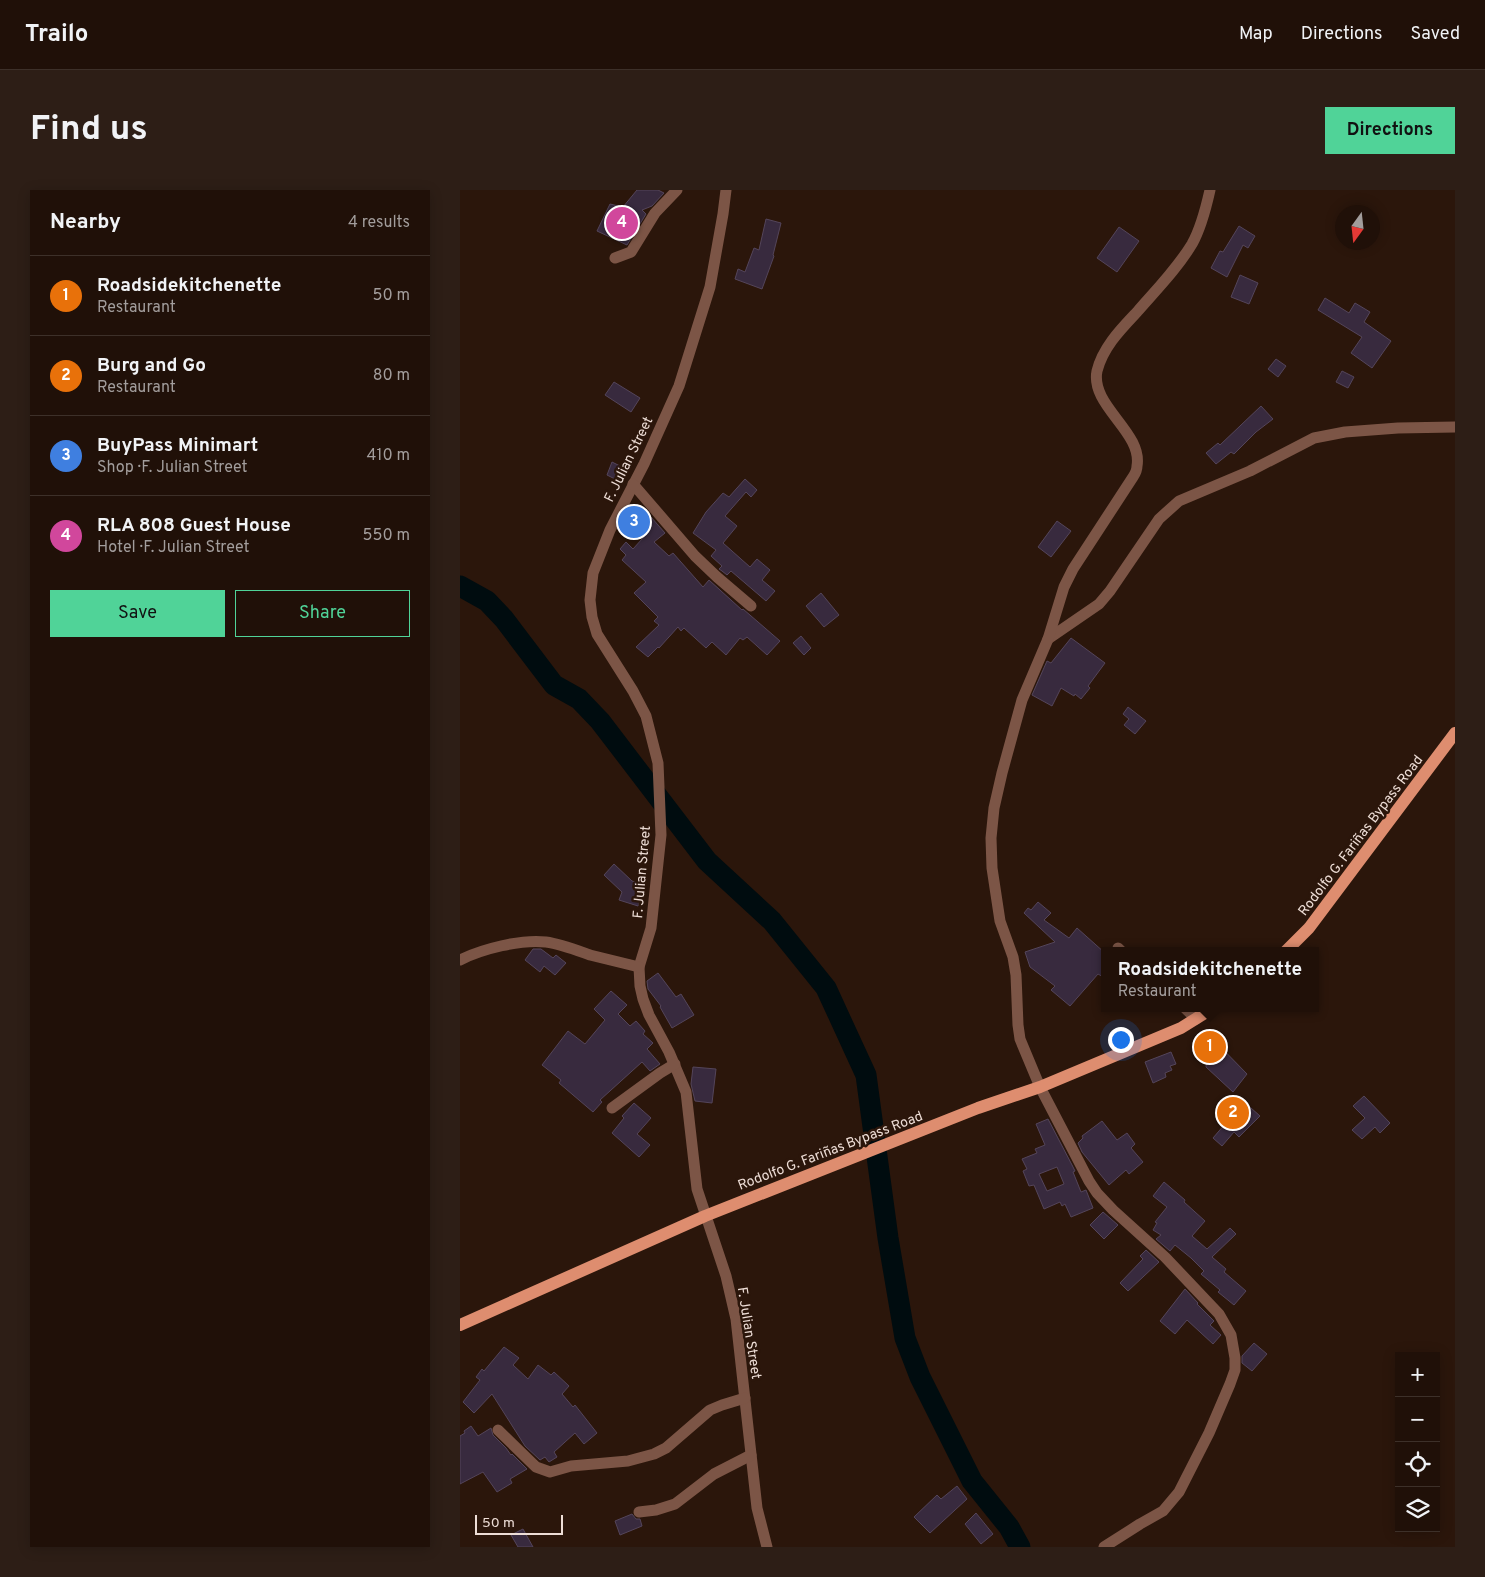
<!DOCTYPE html>
<meta charset="utf-8">
<style>
:root{--surface:#201008;--page:#2d1e16;--text:#f1f3f6;--muted:#a29d9c;--line:#3d3029;--accent:#50d398}
body{margin:0;font-family:Overpass,sans-serif;background:var(--page);color:var(--text)}
.controls{position:absolute;right:15px;bottom:15px;display:grid;overflow:hidden;border-radius:0px;box-shadow:0 2px 12px #0003}
.controls button{width:45px;height:45px;display:grid;place-items:center;padding:0;border:0;border-bottom:1px solid var(--line);background:var(--surface);color:var(--text);font:25px sans-serif}
.compass{position:absolute;left:875px;top:15px;width:45px;height:45px;border-radius:50%;background:var(--surface);box-shadow:0 2px 12px #0003;rotate:195deg}
.scale{position:absolute;left:15px;bottom:12px;width:88px;box-sizing:border-box;padding-left:5px;border:2px solid #edddd6;border-top:0;font-size:14px;line-height:18px;white-space:nowrap;color:#edddd6;-webkit-text-stroke:4px #2b160b;paint-order:stroke}
.you{position:absolute;left:660px;top:849px;width:18px;height:18px;margin:-12px;border:4px solid #fff;border-radius:50%;background:#1a73e8;box-shadow:0 0 0 8px #1a73e833}
.badge{display:grid;place-items:center;width:32px;height:32px;border-radius:50%;background:var(--accent);color:#fff;font-size:16px;font-weight:700}
.pin{position:absolute;translate:-50% -50%;border:2px solid #fff;box-shadow:0 1px 5px #0006}
.popup{position:absolute;left:641px;top:757px;width:218px;height:65px;box-sizing:border-box;display:grid;place-content:center;border-radius:0px;background:var(--surface);filter:drop-shadow(0 1px 4px #0005);font-size:16px;white-space:nowrap;color:var(--muted)}
.popup b{font-size:19px;color:var(--text)}
.popup::after{content:'';position:absolute;left:50%;top:100%;margin-left:-10px;border:10px solid transparent;border-top-color:var(--surface)}
.list{margin:0;padding:0;list-style:none}
h2{display:flex;justify-content:space-between;align-items:center;height:65px;margin:0;padding:0 20px;font-size:21px}
h2 small{font-size:16px;font-weight:400;color:var(--muted)}
.list li{display:grid;grid-template-columns:32px 1fr auto;gap:15px;align-items:center;box-sizing:border-box;height:80px;padding:0 20px;border-top:1px solid var(--line)}
.list b{display:block;font-size:19px;white-space:nowrap}
.list p{margin:0;font-size:16px;white-space:nowrap;color:var(--muted)}
.list em{font-size:16px;font-style:normal;color:var(--muted)}
.actions{display:flex;gap:10px;padding:15px 20px}
.actions a{flex:1;padding:11px 0;border:1px solid var(--accent);border-radius:0px;text-align:center;font-size:18px;color:var(--accent)}
.actions .main{background:var(--accent);color:#111}
.icon{flex:none;width:28px;height:28px;fill:none;stroke:currentColor;stroke-width:2;stroke-linecap:round;stroke-linejoin:round}
.map{position:relative;flex:none;width:995px;height:1357px;overflow:hidden;border-radius:0px}
header{display:flex;align-items:center;gap:30px;box-sizing:border-box;height:70px;padding:0 25px;background:var(--surface);border-bottom:1px solid var(--line)}
header strong{font-size:24px}
nav{display:flex;gap:28px;margin-inline-start:auto;font-size:18px}
.intro{display:flex;align-items:center;justify-content:space-between;box-sizing:border-box;height:120px;padding:0 30px}
h1{margin:0;font-size:35px}
.button{padding:12px 22px;border-radius:0px;background:var(--accent);color:#111;font-size:18px;font-weight:700}
main{display:flex;gap:30px;padding:0 30px}
aside{flex:1;background:var(--surface);border-radius:0px;box-shadow:0 2px 12px #0003}
.map>svg:first-child{display:block}
.lines{fill:none;stroke-linecap:round;stroke-linejoin:round}
.river{stroke:#000c0f;stroke-width:21}
.building{fill:#382a3e;stroke:#54455a;fill-rule:evenodd}
.minor{stroke:#7c5546;stroke-width:11}
.major{stroke:#de8d6f;stroke-width:12}
.labels{text-anchor:middle;stroke-width:5;stroke-linejoin:round;paint-order:stroke}
.street-label{font-size:14px;fill:#edddd6;stroke:#2b160b}
</style>
<header>
<strong>Trailo</strong>
<nav><a>Map</a><a>Directions</a><a>Saved</a></nav>
</header>
<div class="intro"><h1>Find us</h1><a class="button">Directions</a></div>
<main>
<aside>
<h2>Nearby<small>4 results</small></h2>
<ul class="list">
<li><span class="badge" style="background:#e8710a">1</span><div><b>Roadsidekitchenette</b><p>Restaurant</p></div><em>50 m</em></li>
<li><span class="badge" style="background:#e8710a">2</span><div><b>Burg and Go</b><p>Restaurant</p></div><em>80 m</em></li>
<li><span class="badge" style="background:#3f7fe0">3</span><div><b>BuyPass Minimart</b><p>Shop · F. Julian Street</p></div><em>410 m</em></li>
<li><span class="badge" style="background:#d1479c">4</span><div><b>RLA 808 Guest House</b><p>Hotel · F. Julian Street</p></div><em>550 m</em></li>
</ul>
<div class="actions"><a class="main">Save</a><a>Share</a></div>
</aside>
<div class="map">
<svg width="995" height="1357" viewBox="0 0 995 1357">
<rect width="100%" height="100%" fill="#2b160b"/>
<g class="lines">
<polyline class="river" points="0,396 27,411 44,429 94,495 119,509 140,531 247,671 312,731 366,798 406,885 428,1048 445,1148 460,1187 512,1291 549,1337 560,1357"/>
</g>
<g class="building">
<polygon points="177,0 198,0 204,3 192,16 182,20 186,24 167,55 137,41 150,14 163,17"/>
<polygon points="306,29 321,33 313,65 314,66 302,99 275,89 278,79 285,82 294,58 299,60"/>
<polygon points="779,36 795,46 788,58 783,55 767,87 751,78 760,61 763,62"/>
<polygon points="659,37 679,51 657,82 637,68"/>
<polygon points="780,85 798,93 789,114 771,107"/>
<polygon points="865,108 889,123 895,113 910,122 904,132 931,151 912,178 891,163 902,147 858,120"/>
<polygon points="816,169 826,176 818,187 808,179"/>
<polygon points="882,181 894,187 888,198 876,192"/>
<polygon points="154,192 180,208 171,222 145,205"/>
<polygon points="801,216 813,229 796,242 774,264 771,262 756,274 746,263 758,253 760,255"/>
<polygon points="152,272 160,276 155,289 147,285"/>
<polygon points="285,289 297,300 291,307 286,302 265,326 277,336 263,353 290,377 297,369 310,380 302,390 315,401 306,411 271,381 267,385 262,381 259,379 262,376 251,366 256,360 233,343 246,322 263,303 269,307"/>
<polygon points="184,319 205,343 194,352 209,366 213,363 243,397 249,390 282,420 283,419 320,451 307,465 287,447 283,450 280,448 266,465 252,452 246,458 224,438 221,441 218,437 199,458 198,457 188,467 176,457 199,435 194,431 198,427 174,403 186,392 162,370 166,365 160,359 166,352 173,359 191,339 178,325"/>
<polygon points="597,331 611,341 591,367 578,357"/>
<polygon points="361,403 379,425 364,437 346,416"/>
<polygon points="341,446 351,458 344,465 333,453"/>
<polygon points="611,448 645,473 628,496 630,498 621,509 615,504 614,506 601,498 592,516 572,505 587,471 591,473"/>
<polygon points="668,517 686,531 675,544 664,535 669,529 663,524"/>
<polygon points="154,674 172,691 184,695 178,716 159,710 162,702 144,685"/>
<polygon points="578,712 591,723 584,730 609,748 617,738 645,763 645,788 638,784 610,816 591,800 595,796 570,777 565,762 595,752 564,723 568,718 571,720"/>
<polygon points="73,759 81,759 93,768 96,765 106,773 95,785 84,776 80,782 65,770"/>
<polygon points="198,783 216,807 221,804 234,825 212,838 200,817 201,816 188,799 187,791"/>
<polygon points="151,801 167,815 158,824 170,836 176,831 185,841 183,844 193,853 187,859 200,874 190,881 182,872 140,910 142,912 133,922 99,893 101,890 82,875 108,841 125,854 145,830 134,819"/>
<polygon points="749,845 787,884 773,902 746,877"/>
<polygon points="711,862 716,874 710,876 712,880 705,883 706,887 693,893 685,872"/>
<polygon points="233,877 256,879 252,913 235,911 231,894"/>
<polygon points="904,906 930,933 920,943 915,937 902,949 892,940 905,928 893,916"/>
<polygon points="782,910 800,926 779,947 774,942 762,956 753,948 765,934 762,931"/>
<polygon points="174,913 191,928 177,944 190,955 179,967 152,943 164,928 162,926"/>
<path d="M588,929l24,46 3,6 -2,1 8,20 5,-2 7,18 -22,9 -6,-13 -3,2 -2,-4 -16,7 -10,-24 -5,1 -6,-15 4,-2 -5,-10 15,-6 -2,-4 10,-4 -9,-21zM597,977l7,17 -17,7 -8,-17z"/>
<polygon points="642,931 657,950 667,943 675,954 671,958 683,972 669,984 666,980 649,995 622,962 618,953 623,948 622,946"/>
<polygon points="704,992 725,1010 724,1012 745,1031 732,1046 747,1059 770,1038 776,1044 752,1067 766,1079 764,1082 786,1101 774,1115 758,1102 760,1100 741,1084 744,1081 731,1068 715,1055 710,1061 696,1049 701,1045 693,1040 697,1033 695,1032 707,1017 693,1006"/>
<polygon points="643,1022 658,1035 644,1049 630,1035"/>
<polygon points="686,1060 699,1072 668,1101 660,1093 683,1069 680,1066"/>
<polygon points="725,1099 738,1113 737,1114 754,1131 750,1135 761,1145 753,1154 727,1130 715,1144 700,1131"/>
<polygon points="794,1153 807,1164 792,1181 782,1173 782,1166"/>
<polygon points="44,1157 59,1168 53,1175 68,1189 78,1175 91,1185 94,1182 109,1196 102,1204 113,1217 115,1215 137,1243 124,1254 115,1243 94,1262 97,1267 89,1272 85,1267 80,1270 65,1256 32,1204 14,1223 3,1212 20,1190 16,1187 22,1179 24,1181"/>
<polygon points="11,1236 18,1246 31,1238 33,1245 46,1258 51,1265 52,1264 67,1279 50,1289 52,1293 37,1302 23,1282 0,1294 0,1246 5,1243 4,1241"/>
<polygon points="497,1296 507,1309 470,1343 454,1327 477,1305 481,1309"/>
<polygon points="516,1323 533,1344 521,1354 505,1334"/>
<polygon points="172,1324 176,1329 180,1329 182,1336 160,1345 155,1331"/>
<polygon points="63,1339 73,1357 58,1357 51,1345"/>
</g>
<g class="lines">
<g class="minor">
<polyline points="266,0 263,24 250,97 219,196 184,274 150,340 133,383 130,410 132,427 137,444 173,501 186,526 198,573 201,645 191,738 179,777 180,796 183,809 189,825 209,862 226,902 237,999 266,1086 276,1129 297,1318 307,1357"/>
<polyline points="155,68 171,62 195,23 217,0"/>
<polyline points="173,294 235,366 257,387 291,416"/>
<polyline points="588,449 639,414 650,401 699,329 719,311 790,281 854,248 885,242 938,238 995,237"/>
<polyline points="658,758 661,761"/>
<path d="M0,770c22,-11 61,-21 86,-18 15,2 30,8 44,13 16,4 33,8 49,12"/>
<polyline points="725,818 736,829"/>
<polyline points="152,918 200,883 215,874"/>
<polyline points="38,1240 76,1277 90,1282 111,1276 168,1271 194,1264 206,1258 250,1220 262,1215 285,1208"/>
<polyline points="179,1322 196,1320 215,1314 254,1284 291,1265"/>
<path d="M644,1357l36,-23 23,-13 16,-19 30,-59 21,-49 5,-14v-12l-4,-23 -12,-21 -54,-57 -52,-47 -16,-17 -8,-12 -49,-94 -20,-48 -2,-14 -2,-50 -3,-18 -13,-36 -8,-53 -1,-30 3,-30 8,-35 20,-73 26,-61 16,-52 9,-18 60,-92c2,-3 4,-7 4,-11 6,-34 -47,-60 -40,-95 6,-24 24,-42 40,-59 19,-22 40,-43 55,-68 9,-16 14,-36 18,-54"/>
</g>
<g class="major">
<polyline points="826,761 849,738 995,543"/>
<polyline points="0,1135 245,1026 518,918 580,897 721,838 753,818"/>
</g>
</g>
<g class="labels">
<g class="street-label">
<text transform="translate(168 269) rotate(-64)" y="5">F. Julian Street</text>
<text transform="translate(900 645) rotate(-53)" y="5">Rodolfo G. Fariñas Bypass Road</text>
<text transform="translate(181 682) rotate(-85)" y="5">F. Julian Street</text>
<text transform="translate(370 960) rotate(-21)" y="5">Rodolfo G. Fariñas Bypass Road</text>
<text transform="translate(290 1143) rotate(81)" y="5">F. Julian Street</text>
</g>
</g>
</svg>
<div class="controls">
<button>+</button>
<button>−</button>
<button><svg class="icon" aria-label="locate" viewBox="0 0 24 24"><circle cx="12" cy="12" r="6"/><path d="M12 2v4M12 18v4M2 12h4M18 12h4"/></svg></button>
<button><svg class="icon" aria-label="layers" viewBox="0 0 24 24"><path d="M12 4l9 5-9 5-9-5zM3 14l9 5 9-5"/></svg></button>
</div>
<svg class="compass" viewBox="-18 -18 36 36"><path d="M0-13l5 13h-10z" fill="#e53935"/><path d="M0 13l5-13h-10z" fill="#a29d9c"/></svg>
<div class="scale">50 m</div>
<div class="you"></div>
<div class="pin badge" style="left:750px;top:857px;background:#e8710a">1</div>
<div class="popup"><b>Roadsidekitchenette</b>Restaurant</div>
<div class="pin badge" style="left:773px;top:923px;background:#e8710a">2</div>
<div class="pin badge" style="left:174px;top:332px;background:#3f7fe0">3</div>
<div class="pin badge" style="left:162px;top:33px;background:#d1479c">4</div>
</div>
</main>
